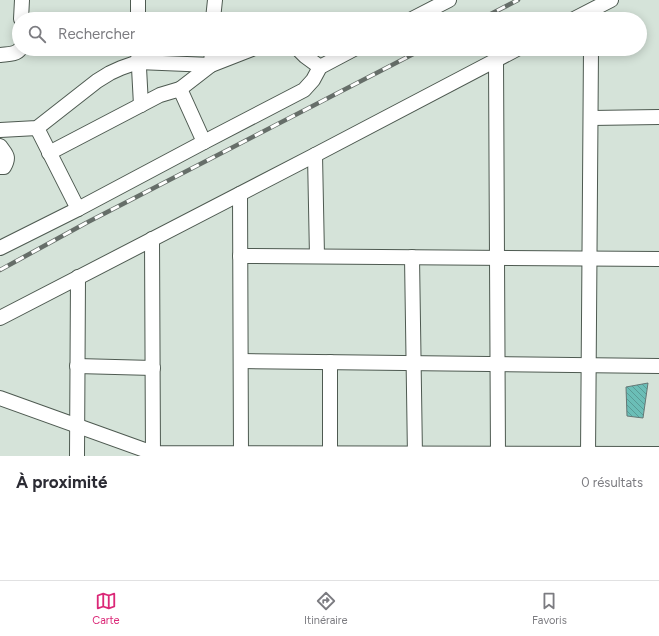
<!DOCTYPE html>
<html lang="fr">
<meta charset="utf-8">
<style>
:root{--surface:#fff;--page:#f2f2f3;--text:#2b2b33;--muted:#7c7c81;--line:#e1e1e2;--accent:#db2777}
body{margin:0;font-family:Figtree,sans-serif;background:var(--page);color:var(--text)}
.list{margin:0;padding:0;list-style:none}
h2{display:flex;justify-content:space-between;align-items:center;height:52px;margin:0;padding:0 16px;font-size:17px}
h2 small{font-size:13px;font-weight:400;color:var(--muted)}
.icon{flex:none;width:22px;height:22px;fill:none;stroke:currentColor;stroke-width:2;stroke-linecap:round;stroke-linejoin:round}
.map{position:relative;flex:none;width:659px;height:456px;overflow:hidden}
.search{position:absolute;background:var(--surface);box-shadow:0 2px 10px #0003;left:12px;right:12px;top:12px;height:44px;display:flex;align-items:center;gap:10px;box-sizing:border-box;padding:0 14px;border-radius:22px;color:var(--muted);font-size:15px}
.sheet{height:124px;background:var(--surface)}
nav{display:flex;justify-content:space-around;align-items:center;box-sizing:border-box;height:56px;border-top:1px solid var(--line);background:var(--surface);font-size:11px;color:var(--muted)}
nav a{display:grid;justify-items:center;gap:2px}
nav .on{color:var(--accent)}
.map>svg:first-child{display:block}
.building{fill:url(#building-back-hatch);stroke:#667876}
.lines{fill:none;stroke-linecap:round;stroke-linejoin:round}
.minor-casing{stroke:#4e5a51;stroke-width:16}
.minor{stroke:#fff;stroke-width:14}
.rail-casing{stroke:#666e69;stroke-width:4.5}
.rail{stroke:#fff;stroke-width:3;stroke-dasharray:9;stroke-linecap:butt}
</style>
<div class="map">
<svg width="659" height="456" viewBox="0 0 659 456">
<defs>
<pattern id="building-back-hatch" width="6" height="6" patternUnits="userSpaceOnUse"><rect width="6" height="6" fill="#6bbeb7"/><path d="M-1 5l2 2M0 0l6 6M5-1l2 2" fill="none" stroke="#599b96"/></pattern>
</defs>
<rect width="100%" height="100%" fill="#d5e3d9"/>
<polygon class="building" points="648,383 643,418 627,416 626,387"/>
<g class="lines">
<defs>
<g id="minor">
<polyline points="138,0 138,19"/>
<polyline points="21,19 22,0"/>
<polyline points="213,19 215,0"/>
<polyline points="412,19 449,0"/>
<polyline points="574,19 611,0"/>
<polyline points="138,49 141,105"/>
<polyline points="298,49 305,56 320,67"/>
<path d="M0,55c7,-1 16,0 20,-6"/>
<polyline points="496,60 498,456"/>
<polyline points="180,89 211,65 212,49"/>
<polyline points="591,118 659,117"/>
<polyline points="37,128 78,209"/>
<polyline points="0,130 37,128 97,81 110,73 121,68 138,62 211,65 252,49"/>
<path d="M0,146c6,9 10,10 4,21h-4"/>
<polyline points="49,153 160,95 180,89 204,142"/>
<polyline points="315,155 317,256"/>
<polyline points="240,194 241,456"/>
<polyline points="152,239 153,456"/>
<polyline points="0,248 78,209 204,142 304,90 313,80 320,67 354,49"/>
<polyline points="240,256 659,259"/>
<polyline points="412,257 415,456"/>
<polyline points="0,318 315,155 517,49"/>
<polyline points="241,361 659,366"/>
<polyline points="77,366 153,368"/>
<polyline points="0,398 153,453 659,454"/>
<polyline points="77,456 78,277"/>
<polyline points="330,456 330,362"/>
<polyline points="588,456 591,49"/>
</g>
</defs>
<use href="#minor" class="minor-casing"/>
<use href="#minor" class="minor"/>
<defs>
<g id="rail">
<polyline points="481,19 518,0"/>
<polyline points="0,270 86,223 423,49"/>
</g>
</defs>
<use href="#rail" class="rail-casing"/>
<use href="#rail" class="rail"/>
</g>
</svg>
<div class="search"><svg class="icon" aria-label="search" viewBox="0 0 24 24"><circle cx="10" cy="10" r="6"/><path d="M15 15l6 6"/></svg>Rechercher</div>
</div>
<section class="sheet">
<h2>À proximité<small>0 résultats</small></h2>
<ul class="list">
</ul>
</section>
<nav>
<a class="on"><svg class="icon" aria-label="map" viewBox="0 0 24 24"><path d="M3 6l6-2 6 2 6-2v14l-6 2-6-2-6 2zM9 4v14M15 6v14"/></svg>Carte</a>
<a><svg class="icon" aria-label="directions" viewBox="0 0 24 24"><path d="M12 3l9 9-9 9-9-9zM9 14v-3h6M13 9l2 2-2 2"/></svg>Itinéraire</a>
<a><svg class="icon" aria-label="saved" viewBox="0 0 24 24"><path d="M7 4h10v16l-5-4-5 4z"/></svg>Favoris</a>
</nav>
